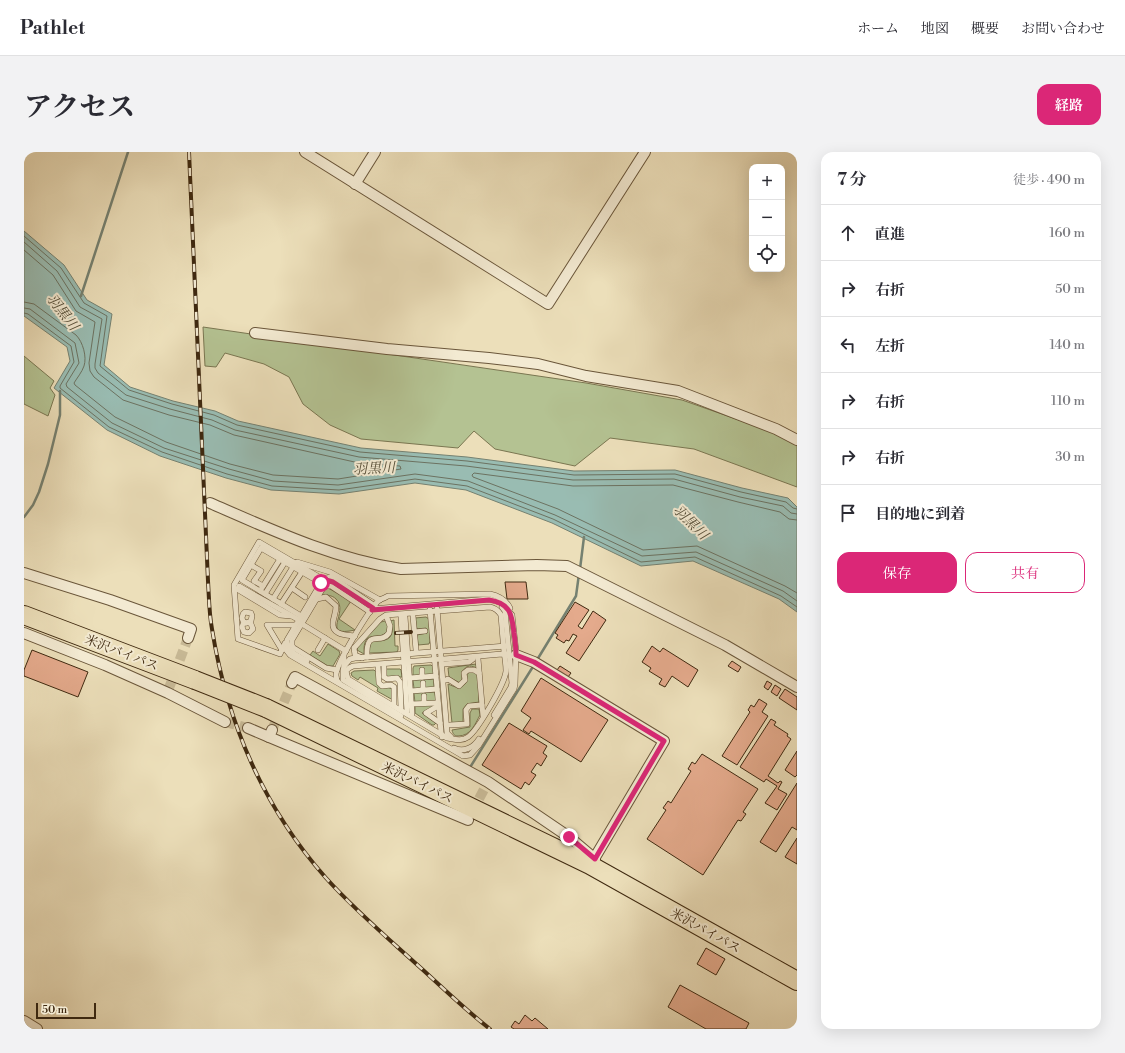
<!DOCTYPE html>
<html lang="ja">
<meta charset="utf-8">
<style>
:root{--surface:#fff;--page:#f2f2f3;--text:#2b2b33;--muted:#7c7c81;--line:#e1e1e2;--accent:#db2777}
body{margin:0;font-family:"Libre Bodoni","Noto Serif JP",serif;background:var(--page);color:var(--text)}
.controls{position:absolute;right:12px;top:12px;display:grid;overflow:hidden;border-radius:8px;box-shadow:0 4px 16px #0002}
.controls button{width:36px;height:36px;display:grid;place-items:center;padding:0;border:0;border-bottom:1px solid var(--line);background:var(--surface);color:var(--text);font:20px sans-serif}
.scale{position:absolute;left:12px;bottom:10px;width:60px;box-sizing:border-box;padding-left:4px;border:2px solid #3f2910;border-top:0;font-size:11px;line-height:14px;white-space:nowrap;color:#3f2910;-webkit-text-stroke:3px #f3ead2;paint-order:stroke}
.stop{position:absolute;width:12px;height:12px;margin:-9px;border:3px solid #db2777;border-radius:50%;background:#fff}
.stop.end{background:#db2777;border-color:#fff;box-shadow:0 1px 4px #0008}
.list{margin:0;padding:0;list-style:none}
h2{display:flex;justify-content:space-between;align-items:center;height:52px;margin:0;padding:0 16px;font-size:17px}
h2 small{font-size:13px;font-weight:400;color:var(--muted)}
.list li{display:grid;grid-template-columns:26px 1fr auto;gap:12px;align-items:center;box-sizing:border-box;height:56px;padding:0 16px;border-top:1px solid var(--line)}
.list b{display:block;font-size:15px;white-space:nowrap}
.list em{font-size:13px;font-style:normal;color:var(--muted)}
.actions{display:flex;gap:8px;padding:12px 16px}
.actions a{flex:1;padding:9px 0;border:1px solid var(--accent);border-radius:12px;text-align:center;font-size:14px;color:var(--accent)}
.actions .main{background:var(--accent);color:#fff}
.icon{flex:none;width:22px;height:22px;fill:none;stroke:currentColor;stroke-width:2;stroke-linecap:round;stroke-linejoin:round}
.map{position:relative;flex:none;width:773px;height:877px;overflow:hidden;border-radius:12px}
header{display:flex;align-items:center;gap:24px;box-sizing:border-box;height:56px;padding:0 20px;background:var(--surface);border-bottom:1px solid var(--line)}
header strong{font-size:19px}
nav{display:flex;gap:22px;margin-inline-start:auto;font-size:14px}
.intro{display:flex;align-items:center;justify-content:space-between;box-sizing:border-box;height:96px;padding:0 24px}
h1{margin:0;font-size:28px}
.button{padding:10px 18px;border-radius:12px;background:var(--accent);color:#fff;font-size:14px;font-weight:700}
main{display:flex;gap:24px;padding:0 24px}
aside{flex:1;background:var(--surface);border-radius:12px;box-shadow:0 4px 16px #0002}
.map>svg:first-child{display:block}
.green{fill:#b4c292;stroke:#7a7651}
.water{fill:#99bcb2;stroke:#758171}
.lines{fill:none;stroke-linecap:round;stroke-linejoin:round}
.shore{stroke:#6c7261;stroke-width:1}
.stream{stroke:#758171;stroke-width:2.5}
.building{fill:#e4aa8c;stroke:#3f2910}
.street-tunnel{stroke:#c9bb98;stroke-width:10;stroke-dasharray:10 5;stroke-linecap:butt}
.lane-casing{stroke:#6a563a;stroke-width:6}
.street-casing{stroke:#6a563a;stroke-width:12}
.highway-casing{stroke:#3f2910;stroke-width:20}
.lane{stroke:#f3ead2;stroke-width:5}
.street{stroke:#f3ead2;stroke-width:10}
.highway{stroke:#ecdfba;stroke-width:18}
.rail-casing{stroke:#3f2910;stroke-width:4}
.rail{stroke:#f3ead2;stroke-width:2.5;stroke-dasharray:8;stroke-linecap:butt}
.highway-bridge-casing{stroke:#3f2910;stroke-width:20;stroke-linecap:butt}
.highway-bridge{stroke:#ecdfba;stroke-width:18}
.route{stroke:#db2777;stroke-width:5}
.labels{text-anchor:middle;stroke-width:4;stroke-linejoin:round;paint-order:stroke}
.street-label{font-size:13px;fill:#3f2910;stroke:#f3ead2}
.water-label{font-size:14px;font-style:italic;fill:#564e38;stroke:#f3ead2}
</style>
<header>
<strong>Pathlet</strong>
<nav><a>ホーム</a><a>地図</a><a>概要</a><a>お問い合わせ</a></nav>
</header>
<div class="intro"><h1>アクセス</h1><a class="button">経路</a></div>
<main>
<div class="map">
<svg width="773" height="877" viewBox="0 0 773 877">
<rect width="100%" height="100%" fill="#ecdfba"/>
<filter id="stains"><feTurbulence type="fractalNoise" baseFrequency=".005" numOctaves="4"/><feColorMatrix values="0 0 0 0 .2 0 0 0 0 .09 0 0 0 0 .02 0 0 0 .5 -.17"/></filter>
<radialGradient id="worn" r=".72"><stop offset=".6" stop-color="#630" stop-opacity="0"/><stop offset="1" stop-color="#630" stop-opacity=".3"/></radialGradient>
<g class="green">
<polygon points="179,175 562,231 658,248 749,280 773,292 773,335 670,297 586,286 551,314 471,297 450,279 434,296 337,287 306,273 279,252 265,225 240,212 201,201 192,215 181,214"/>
<polygon points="0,204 30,229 26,236 31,243 24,264 0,252"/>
<path d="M304,436l23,13 -12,18 16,11c-36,8 -5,-18 -19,-31 -4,-4 -9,-4 -15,-4l4,-6z"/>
<polygon points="402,465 405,467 406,489 405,492 394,493 393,483 403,481 402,476 393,477 391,466"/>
<path d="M370,468l1,26h3v4l-1,2 -28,1 1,-10c5,-4 10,-1 15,-3 9,-2 8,-13 5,-19z"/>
<path d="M361,469l3,4 -1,7c-10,10 -24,-5 -23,22l-7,-4 1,-4 23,-24z"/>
<polygon points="304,492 315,499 316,502 309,514 304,514 286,503 289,499 296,504"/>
<path d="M452,512l1,4c-17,-7 -12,8 -17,15l-11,-6 -1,-9z"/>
<polygon points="407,513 409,515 410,523 400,523 396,517 396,524 389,524 389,516 390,514"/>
<polygon points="362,517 376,517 377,518 378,525 364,525 362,524"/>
<polygon points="350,518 353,521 353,532 369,537 369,548 353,539 354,536 336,525 334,528 328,524 327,521 330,519"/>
<path d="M450,519l4,4 1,27 -12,2 -4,5v13l-11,1 -4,-39c7,3 12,6 18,-1l1,-10z"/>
<polygon points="410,527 410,536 390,537 389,528"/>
<polygon points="411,540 412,549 402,550 398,543 398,550 391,551 390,541"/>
<polygon points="391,553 412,553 398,561 412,571 410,573 408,573 391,561"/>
<path d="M448,557h7l1,6c-5,9 -9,21 -22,21 -4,0 -5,-2 -6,-6l18,-3v-14z"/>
</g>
<polygon class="water" points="0,79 40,113 63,148 88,162 80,213 106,235 149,249 191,259 214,269 337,296 443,305 550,319 651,318 718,336 764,346 773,355 773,460 755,447 669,409 617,414 528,371 442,338 391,331 315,342 247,338 202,326 136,304 83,278 30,236 46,209 43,195 0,164"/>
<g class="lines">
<g class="shore">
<polyline points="0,84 37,116 60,151 83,164 76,214 105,238 148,252 190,263 213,273 336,300 443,309 550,323 651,322 717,340 762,350 769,356 773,357"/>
<polyline points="0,90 33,119 56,155 78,167 71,212 71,216 74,221 102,243 146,257 188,268 211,278 335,305 442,314 549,328 650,327 716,345 759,354 767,361 773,362"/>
<path d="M0,98l29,25 23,36 19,11 -6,41 1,8 4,6 29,23 46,15 41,10 24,10 125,28 41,3 1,3 -63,10 -65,-4 -43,-11 -64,-22 -51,-25 -40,-32 -1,-2c3,-5 8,-11 10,-17 3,-9 -1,-24 -8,-31l-42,-31 -10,-2"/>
<polyline points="0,156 6,157 51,191 55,211 42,232 43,235 88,271 140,296 205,317 249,329 314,333 391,322 444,329 531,363 618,404 672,400 759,439 773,449"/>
<polyline points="0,161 4,162 47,194 50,210 36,234 36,236 85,275 138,300 203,322 248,334 315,338 391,327 443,334 529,367 617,410 671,405 757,444 773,455"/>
<polyline points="773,368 765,367 756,360 714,350 649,333 549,334 450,321 448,323 449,325 534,357 619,398 673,394 761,434 773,441"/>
</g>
<g class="stream">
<polyline points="57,144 104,0"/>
<polyline points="0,365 9,353 15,340 24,312 36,263 36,239"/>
<polyline points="556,417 560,385"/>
<polyline points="513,508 552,444 555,422"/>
<polyline points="445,617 510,513"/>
</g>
</g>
<g class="building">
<polygon points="481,430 502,430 504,447 483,447"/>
<polygon points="551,450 565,458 554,474 558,477 569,459 582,468 555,509 542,501 553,484 549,482 545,489 542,488 540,491 532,486 534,483 531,481"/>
<polygon points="628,494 636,500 639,496 674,518 664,535 648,524 641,535 635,532 638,527 625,519 627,516 618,510"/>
<polygon points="8,498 64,520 54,545 0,524 0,518"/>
<polygon points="708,509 717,515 714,520 704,514"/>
<polygon points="536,514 547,521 544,525 533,518"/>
<polygon points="517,526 584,568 557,610 507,579 505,582 499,578 507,566 497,559"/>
<polygon points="743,529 748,532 744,538 740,535"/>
<polygon points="751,533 757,537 753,544 747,540"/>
<polygon points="761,537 773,545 773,558 755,546"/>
<polygon points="735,547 743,552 738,560 744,564 713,613 698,604 726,560 724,558 727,553 730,555"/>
<polygon points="747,567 752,570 750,573 764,582 763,584 767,587 744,624 754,631 756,629 758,630 754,637 763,642 753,658 741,651 753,634 742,627 740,630 716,615"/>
<polygon points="485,571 523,594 519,601 523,604 517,614 513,611 507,620 512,623 505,633 501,630 497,637 458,613"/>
<polygon points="773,599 773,623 771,625 761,618"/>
<polygon points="678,602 734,637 719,660 722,662 717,669 714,668 679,723 623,687 642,658 639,656 644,649 647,651 667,619 664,617 668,610 671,612"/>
<polygon points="773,631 773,678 768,675 752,700 736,690"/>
<polygon points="773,686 773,712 761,705"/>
<polygon points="682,796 701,807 692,823 673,812"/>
<polygon points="656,833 725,871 722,877 682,877 644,855"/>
<polygon points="501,863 508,869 511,866 524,877 490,877 487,875 491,869 495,872"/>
</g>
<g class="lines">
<g class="street-tunnel">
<polyline points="145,536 164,486"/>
<polyline points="201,570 224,576"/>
<polyline points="248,578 268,531"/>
<polyline points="448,660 464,630"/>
</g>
<defs>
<g id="lane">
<polyline points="273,410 306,420 356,448"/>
<polyline points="227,413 237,419 230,429 239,434"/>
<polyline points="215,434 275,468"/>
<polyline points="268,436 281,445"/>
<polyline points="213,437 256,463 267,464"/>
<polyline points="236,439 256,407"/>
<polyline points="241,442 261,410"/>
<polyline points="249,447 269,415"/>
<path d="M293,447l9,-2 10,9c0,6 -2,10 -3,16 -2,13 13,13 22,14"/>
<polyline points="257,452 278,420"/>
<polyline points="413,457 423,581 427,585"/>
<polyline points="406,458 417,580 418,585"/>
<polyline points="277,464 218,428 237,396 297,431"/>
<polyline points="389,464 392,498"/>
<polyline points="377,465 383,559"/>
<polyline points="381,465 388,562"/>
<polyline points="222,471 219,469 218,466 219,462 221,460 227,461 228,464 227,469 219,472 218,475 220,480 225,481 229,477 227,472 225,471"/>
<polyline points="278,472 322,499"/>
<polyline points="390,480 401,479"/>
<polyline points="261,491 256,502 214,487 210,433 235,390 300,428"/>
<polyline points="263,492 262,498 266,503 434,601 439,604 446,603 455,593 490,537 491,532 492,499 488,463 478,451 465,447 348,457"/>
<polyline points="258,498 243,473 271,473"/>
<polyline points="294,498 301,486"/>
<polyline points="320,504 320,514 319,519 319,528 377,564"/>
<path d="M343,505c-1,-30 13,-11 22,-24l1,-7 -3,-8"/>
<path d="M338,506l-7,-3 -1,-7 26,-29 6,-4 104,-8c5,1 8,3 11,8 1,12 2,25 3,37 1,6 2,13 2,19 -1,12 -28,59 -38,66 -7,5 -14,2 -21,1l-99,-59 -2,-8 3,-3 4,-2 88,-7h3l58,-5h7"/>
<polyline points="454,507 459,564"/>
<path d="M283,509c-9,-5 -20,-9 -20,-21l34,-57 5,-5 6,-1 3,2 40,27"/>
<polyline points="420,512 445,510 449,507"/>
<polyline points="320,514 326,507 331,506 482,494"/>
<polyline points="354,515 355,531 358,534 367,533 370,535 370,552"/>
<polyline points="360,515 360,525 363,527 373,526 376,530 377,556"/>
<polyline points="313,518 302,516 270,496 268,494 268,488 299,436 302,434 307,434 346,460"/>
<polyline points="398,518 398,525"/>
<polyline points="386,526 412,524"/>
<polyline points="422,528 424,527 435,534 441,528 440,521 444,518 450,518 455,521"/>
<path d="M315,531c-2,-2 -3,-5 -3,-8 0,-12 34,-66 43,-75 3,-1 6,-2 9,-4l102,-2c9,2 16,6 20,14"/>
<polyline points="399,531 399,538"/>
<polyline points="387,539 413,537"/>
<polyline points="400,544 400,551"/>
<polyline points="387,552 414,551"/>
<polyline points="414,554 402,561 416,571"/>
<polyline points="470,563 487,535 488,531 481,459 478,455"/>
<polyline points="426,573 443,572 442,558 445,554 458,553"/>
<path d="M430,596c10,5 20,-1 25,-9"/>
</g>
<g id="street">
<polyline points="281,0 524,152 621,0"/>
<polyline points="331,32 351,0"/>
<polyline points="231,181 363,197 465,206 514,212 562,224 654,239 752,277 773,288"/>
<path d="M186,351c62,27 124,56 191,66l136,-4 30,1 158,79 72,42"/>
<polyline points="0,421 86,448 167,477 164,486"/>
<polyline points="0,481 81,513 144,541 201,570"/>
<polyline points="492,503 510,510 640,589 567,712"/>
<polyline points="268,531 271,525 464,630 545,685 571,707"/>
<polyline points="224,576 245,585"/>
<polyline points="248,578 245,585 444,668"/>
<polyline points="0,869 13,877"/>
</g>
<g id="highway">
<polyline points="0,463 171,528"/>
<polyline points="242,556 566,713 773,829"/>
</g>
</defs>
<use href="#lane" class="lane-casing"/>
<use href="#street" class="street-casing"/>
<use href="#highway" class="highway-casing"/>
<use href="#lane" class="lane"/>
<use href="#street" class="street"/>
<use href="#highway" class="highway"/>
<defs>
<g id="rail">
<path d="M165,0l19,429c1,16 1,32 4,48 15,93 51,178 114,249 27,30 57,56 87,83 26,23 50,47 77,68"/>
<polyline points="372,481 387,480"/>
</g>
</defs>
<use href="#rail" class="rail-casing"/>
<use href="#rail" class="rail"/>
<defs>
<polyline id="highway-bridge" points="171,528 242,556"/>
</defs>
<use href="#highway-bridge" class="highway-bridge-casing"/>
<use href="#highway-bridge" class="highway-bridge"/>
</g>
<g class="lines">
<path class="route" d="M297,431l-2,3 7,-6 7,2 40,26 -1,2 117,-10c21,3 23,14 25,33 1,7 2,15 2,22l18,7 130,79 -69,118 -26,-22"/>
</g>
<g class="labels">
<g class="street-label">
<text transform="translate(98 500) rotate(21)" y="5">米沢バイパス</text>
<text transform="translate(394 630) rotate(26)" y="5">米沢バイパス</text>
<text transform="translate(682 778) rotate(29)" y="5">米沢バイパス</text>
</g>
<g class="water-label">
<text transform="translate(39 160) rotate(52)" y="5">羽黒川</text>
<text transform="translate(350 316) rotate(-3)" y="5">羽黒川</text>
<text transform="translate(667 370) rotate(45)" y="5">羽黒川</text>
</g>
</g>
<rect width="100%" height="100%" filter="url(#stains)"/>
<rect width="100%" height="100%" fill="url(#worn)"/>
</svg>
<div class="controls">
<button>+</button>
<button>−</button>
<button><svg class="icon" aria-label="locate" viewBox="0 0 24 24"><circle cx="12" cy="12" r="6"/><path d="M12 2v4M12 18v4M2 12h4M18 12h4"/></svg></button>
</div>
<div class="scale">50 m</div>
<div class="stop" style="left:297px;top:431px"></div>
<div class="stop end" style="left:545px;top:685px"></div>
</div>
<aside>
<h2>7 分<small>徒歩 · 490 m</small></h2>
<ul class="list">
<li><svg class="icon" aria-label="ahead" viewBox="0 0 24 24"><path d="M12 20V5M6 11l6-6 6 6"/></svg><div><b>直進</b></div><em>160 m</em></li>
<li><svg class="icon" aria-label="right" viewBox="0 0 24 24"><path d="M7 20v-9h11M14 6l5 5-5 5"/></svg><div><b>右折</b></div><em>50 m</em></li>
<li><svg class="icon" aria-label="left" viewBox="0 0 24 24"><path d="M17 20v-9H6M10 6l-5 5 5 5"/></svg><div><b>左折</b></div><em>140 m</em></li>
<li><svg class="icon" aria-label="right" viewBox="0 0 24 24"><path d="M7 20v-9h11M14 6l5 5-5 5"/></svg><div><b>右折</b></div><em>110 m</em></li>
<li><svg class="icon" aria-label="right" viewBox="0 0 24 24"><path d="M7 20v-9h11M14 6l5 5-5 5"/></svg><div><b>右折</b></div><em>30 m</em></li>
<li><svg class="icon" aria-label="arrive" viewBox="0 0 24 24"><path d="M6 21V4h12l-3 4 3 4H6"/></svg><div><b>目的地に到着</b></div></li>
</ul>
<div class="actions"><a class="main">保存</a><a>共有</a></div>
</aside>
</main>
